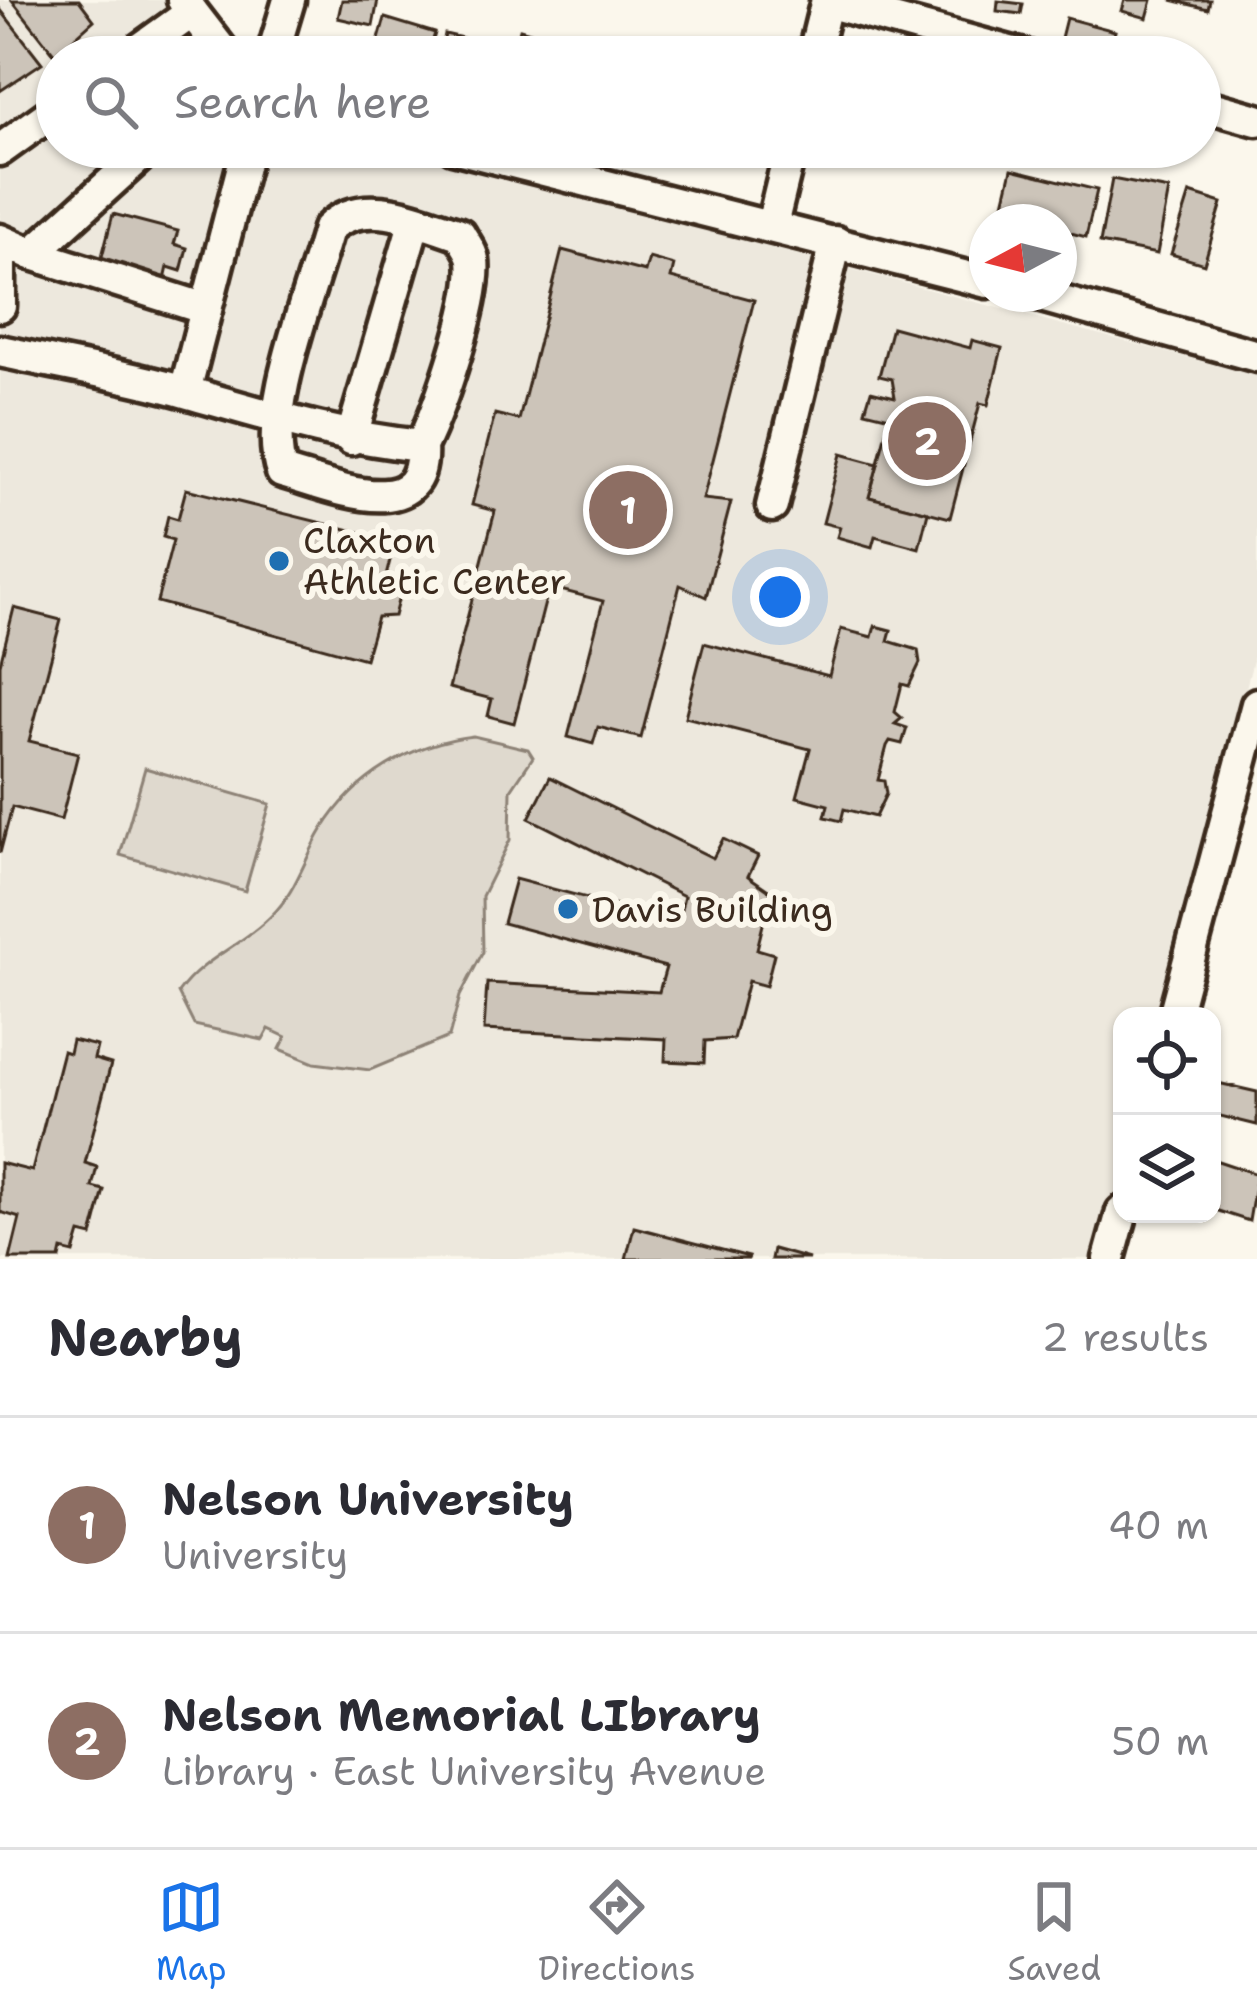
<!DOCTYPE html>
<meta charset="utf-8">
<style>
:root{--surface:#fff;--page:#f2f2f3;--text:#2b2b33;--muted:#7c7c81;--line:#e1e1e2;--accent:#1a73e8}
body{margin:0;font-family:"Shantell Sans",sans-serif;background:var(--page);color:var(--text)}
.controls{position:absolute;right:36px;bottom:36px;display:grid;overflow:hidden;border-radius:24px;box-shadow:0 3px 9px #0004}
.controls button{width:108px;height:108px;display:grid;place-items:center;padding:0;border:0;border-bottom:3px solid var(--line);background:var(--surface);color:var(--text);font:60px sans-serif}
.compass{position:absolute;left:969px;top:204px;width:108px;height:108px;border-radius:50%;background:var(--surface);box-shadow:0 3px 9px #0004;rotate:263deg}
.you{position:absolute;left:780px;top:597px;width:42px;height:42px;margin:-30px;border:9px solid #fff;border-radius:50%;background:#1a73e8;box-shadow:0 0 0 18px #1a73e833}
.badge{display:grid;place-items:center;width:78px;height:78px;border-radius:50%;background:var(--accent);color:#fff;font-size:39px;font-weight:700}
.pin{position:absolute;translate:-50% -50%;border:6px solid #fff;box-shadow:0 3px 12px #0006}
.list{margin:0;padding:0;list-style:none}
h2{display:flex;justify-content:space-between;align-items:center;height:156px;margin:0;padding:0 48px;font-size:51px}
h2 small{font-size:39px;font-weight:400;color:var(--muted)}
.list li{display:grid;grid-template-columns:78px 1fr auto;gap:36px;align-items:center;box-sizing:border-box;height:216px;padding:0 48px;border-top:3px solid var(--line)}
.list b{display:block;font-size:45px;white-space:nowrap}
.list p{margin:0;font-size:39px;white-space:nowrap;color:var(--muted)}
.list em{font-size:39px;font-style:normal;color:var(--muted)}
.icon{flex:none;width:66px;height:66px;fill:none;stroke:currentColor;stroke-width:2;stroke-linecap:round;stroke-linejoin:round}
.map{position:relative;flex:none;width:1257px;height:1259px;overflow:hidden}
.search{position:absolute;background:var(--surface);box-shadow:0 3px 9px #0004;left:36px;right:36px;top:36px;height:132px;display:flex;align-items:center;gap:30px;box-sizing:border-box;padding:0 42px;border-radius:66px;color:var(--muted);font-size:45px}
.sheet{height:588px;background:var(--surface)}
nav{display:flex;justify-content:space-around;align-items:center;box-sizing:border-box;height:168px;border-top:3px solid var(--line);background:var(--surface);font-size:33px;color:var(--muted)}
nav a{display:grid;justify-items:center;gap:6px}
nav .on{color:var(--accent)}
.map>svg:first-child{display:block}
.built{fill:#ede8dd}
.green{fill:#dfd9ce;stroke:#8d8276;stroke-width:3}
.building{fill:#ccc4b9;stroke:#3b2a1e;stroke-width:3}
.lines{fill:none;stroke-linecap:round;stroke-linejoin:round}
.minor-casing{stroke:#3b2a1e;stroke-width:39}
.minor{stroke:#fbf7ec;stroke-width:30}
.poi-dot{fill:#1f6fb2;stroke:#fbf7ec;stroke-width:4.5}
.labels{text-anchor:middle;stroke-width:12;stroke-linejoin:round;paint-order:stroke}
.poi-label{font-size:36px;fill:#3b2a1e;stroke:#fbf7ec;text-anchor:start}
</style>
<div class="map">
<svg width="1257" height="1259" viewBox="0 0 1257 1259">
<rect width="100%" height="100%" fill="#fbf7ec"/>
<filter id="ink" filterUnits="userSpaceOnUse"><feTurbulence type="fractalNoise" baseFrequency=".00833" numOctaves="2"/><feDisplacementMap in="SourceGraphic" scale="24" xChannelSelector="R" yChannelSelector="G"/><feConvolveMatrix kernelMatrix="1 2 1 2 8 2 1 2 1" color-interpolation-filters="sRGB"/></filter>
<g filter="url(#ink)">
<polygon class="built" points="0,0 173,0 217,57 57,57 57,147 389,147 1257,376 1257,645 1162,1016 1122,1016 1122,1173 1100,1259 0,1259"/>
<g class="green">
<path d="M473,736l55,13 5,8 -22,33 -1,50 -28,56 1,56 -23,44 -11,41 -79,33 -56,-7 -34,-14 6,-12 -17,-8 -6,11 -69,-15 -16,-32c25,-35 63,-47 92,-76 26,-24 34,-58 52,-87 32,-53 90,-87 151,-94z"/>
<polygon points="145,768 270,804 245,891 120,855"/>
</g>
<g class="building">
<polygon points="12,0 79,0 94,20 55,55"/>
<polygon points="342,0 378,0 373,26 338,18"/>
<polygon points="1125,0 1152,0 1147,18 1122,11"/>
<polygon points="1171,0 1210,0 1208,9"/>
<polygon points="998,1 1023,4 1021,14 997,11"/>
<polygon points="0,9 42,63 0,91"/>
<polygon points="385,18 435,33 428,57 374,57"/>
<polygon points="1066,18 1115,31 1109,57 1058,50"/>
<polygon points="520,29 554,39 549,57 512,57"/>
<polygon points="445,34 480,42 476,57 440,57"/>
<polygon points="1159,147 1187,147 1183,164 1157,159"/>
<polygon points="1012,169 1097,190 1086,237 1059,230 1059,222 1001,216"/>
<polygon points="1112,179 1169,190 1157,254 1100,243"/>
<polygon points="1190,193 1222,203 1204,264 1171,254"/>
<polygon points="113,214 178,231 174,244 187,248 181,271 168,267 165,280 100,264"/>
<polygon points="562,250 645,272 649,258 674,265 671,278 754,300 703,499 731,502 706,597 680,585 641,738 598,727 593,744 568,737 603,601 549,587 514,723 488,716 492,699 449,688 495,511 472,505 495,414 519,420"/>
<polygon points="892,327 970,348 972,340 1002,348 988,405 980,403 950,518 869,497 890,417 865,411 871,391 895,397 892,379 879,376"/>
<polygon points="841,454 878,464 869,497 928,512 919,548 875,536 872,547 837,537 840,527 823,523"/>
<polygon points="186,489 395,541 385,580 400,593 394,616 377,617 365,659 157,602 173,540 163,537 168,516 178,519"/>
<polygon points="14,608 61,620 29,741 78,753 61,820 12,807 0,853 0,664"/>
<polygon points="875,626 891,630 888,641 918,650 920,663 909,686 902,684 895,712 902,718 895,724 907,728 902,744 890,741 887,746 878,780 884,781 886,794 875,817 844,809 841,821 825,817 828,805 797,797 810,749 685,717 704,643 829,676 841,629 872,637"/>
<polygon points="550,777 713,858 723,839 758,856 748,876 771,892 757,949 774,954 766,986 748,981 733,1039 705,1041 704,1063 665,1061 666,1039 484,1030 487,983 659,992 666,967 503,923 515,879 678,922 684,896 529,818"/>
<polygon points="72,1040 97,1046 94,1059 111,1064 85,1163 97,1167 92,1187 104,1190 92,1236 80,1233 74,1253 62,1250 60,1259 10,1259 20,1218 0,1212 0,1163 32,1171 63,1051 69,1053"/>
<polygon points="1218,1083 1257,1092 1257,1125 1212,1114"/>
<polygon points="1212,1159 1257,1174 1249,1221 1212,1209"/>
<polygon points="634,1227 749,1257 748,1259 626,1259"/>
<polygon points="773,1249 809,1259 771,1259"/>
</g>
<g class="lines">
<defs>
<g id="minor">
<polyline points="183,0 227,57"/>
<polyline points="827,2 1028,57"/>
<polyline points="129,57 192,12"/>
<polyline points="272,57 289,0"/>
<polyline points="813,57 827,0"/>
<polyline points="1200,104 1257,120"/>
<polyline points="453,147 987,282"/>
<polyline points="0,150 57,109"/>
<polyline points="772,225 791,147"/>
<polyline points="0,240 32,254 150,147"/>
<polyline points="32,254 206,309"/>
<polyline points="0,262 0,306"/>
<polyline points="1034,294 1257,356"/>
<path d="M0,351c63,14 127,24 189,42 78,22 151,45 232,53 18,-36 57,-148 52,-186 -1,-9 -9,-18 -13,-26 -41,-13 -97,-40 -132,-5 -16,61 -68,186 -46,243 45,12 145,58 139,-26"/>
<polyline points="185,391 248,147"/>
<polyline points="351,439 415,220"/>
<polyline points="772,506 836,242"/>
<polyline points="1174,1016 1257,704"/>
<polyline points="1109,1259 1122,1212"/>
</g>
</defs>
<use href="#minor" class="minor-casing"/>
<use href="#minor" class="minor"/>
</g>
</g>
<g class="poi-dot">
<circle cx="279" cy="561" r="12"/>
<circle cx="568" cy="909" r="12"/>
</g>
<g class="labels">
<g class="poi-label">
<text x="303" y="553">Claxton<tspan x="303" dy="41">Athletic Center</tspan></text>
<text x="592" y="922">Davis Building</text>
</g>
</g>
</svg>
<div class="controls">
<button><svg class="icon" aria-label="locate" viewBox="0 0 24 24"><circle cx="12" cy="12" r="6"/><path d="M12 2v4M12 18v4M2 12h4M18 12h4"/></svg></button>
<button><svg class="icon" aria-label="layers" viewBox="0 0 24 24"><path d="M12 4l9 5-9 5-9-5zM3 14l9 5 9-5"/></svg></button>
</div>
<svg class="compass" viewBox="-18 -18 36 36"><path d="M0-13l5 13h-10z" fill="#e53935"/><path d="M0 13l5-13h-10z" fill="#7c7c81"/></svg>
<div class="you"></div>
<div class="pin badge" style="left:628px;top:510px;background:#8d6e63">1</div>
<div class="pin badge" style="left:927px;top:441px;background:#8d6e63">2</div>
<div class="search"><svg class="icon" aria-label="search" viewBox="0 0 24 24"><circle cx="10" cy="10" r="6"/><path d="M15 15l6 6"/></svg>Search here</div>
</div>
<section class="sheet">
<h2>Nearby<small>2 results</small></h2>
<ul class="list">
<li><span class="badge" style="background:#8d6e63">1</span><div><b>Nelson University</b><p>University</p></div><em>40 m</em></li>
<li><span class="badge" style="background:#8d6e63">2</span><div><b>Nelson Memorial LIbrary</b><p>Library · East University Avenue</p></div><em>50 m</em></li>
</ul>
</section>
<nav>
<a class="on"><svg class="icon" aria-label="map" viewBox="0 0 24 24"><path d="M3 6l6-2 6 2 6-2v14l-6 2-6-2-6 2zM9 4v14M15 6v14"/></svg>Map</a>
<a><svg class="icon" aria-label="directions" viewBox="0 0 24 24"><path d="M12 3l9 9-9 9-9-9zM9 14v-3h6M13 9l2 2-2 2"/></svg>Directions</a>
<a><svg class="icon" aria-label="saved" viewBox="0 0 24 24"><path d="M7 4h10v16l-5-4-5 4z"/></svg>Saved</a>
</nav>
